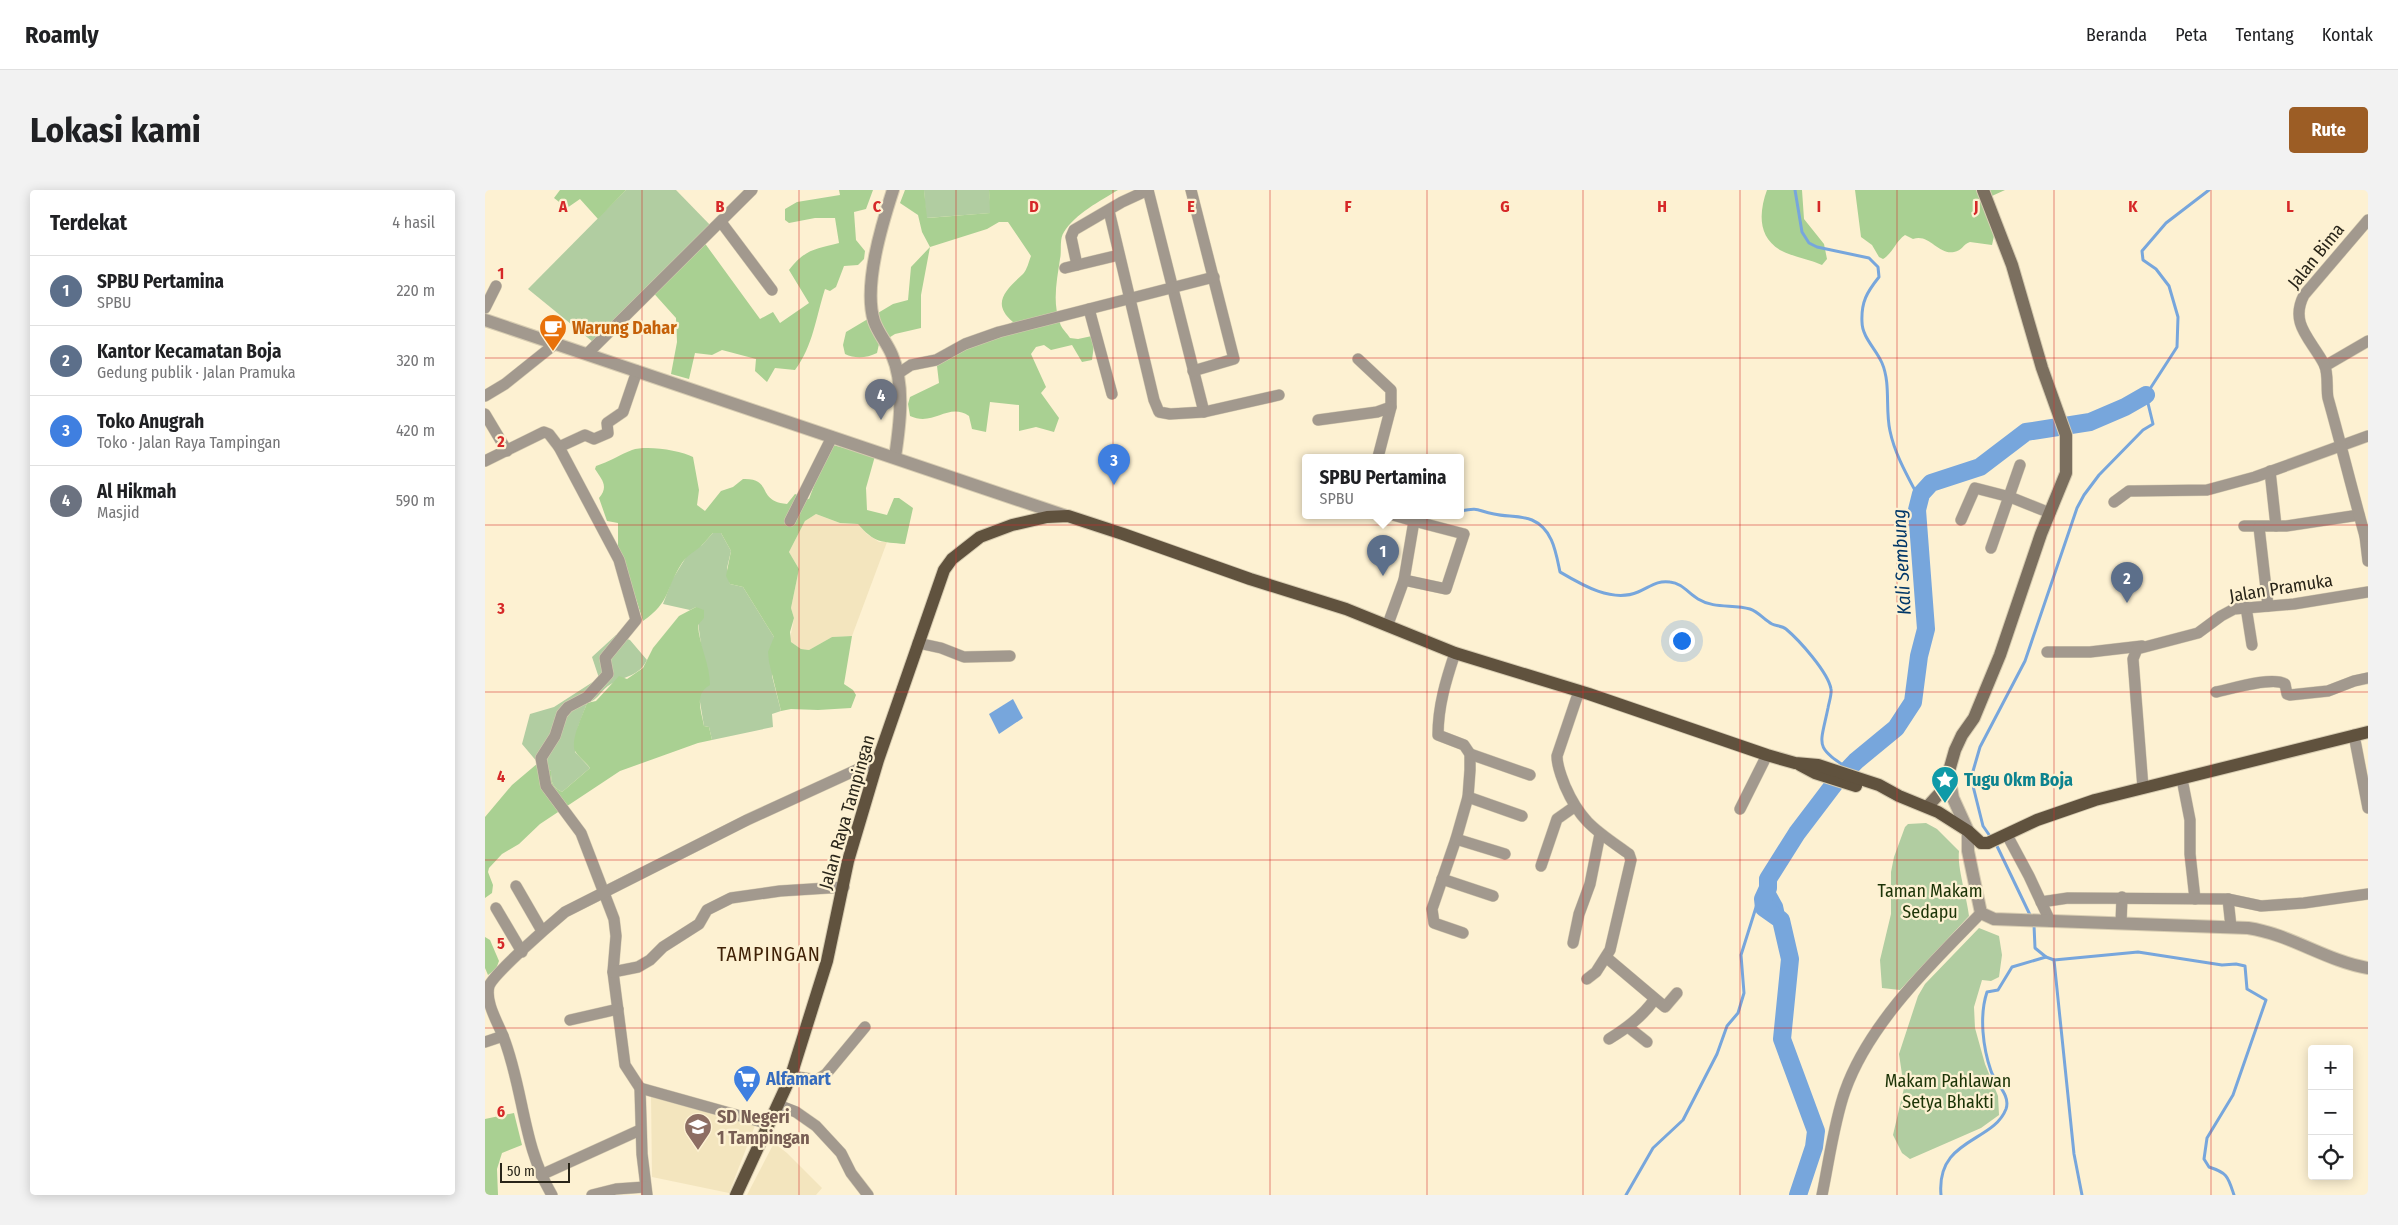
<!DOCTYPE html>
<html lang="id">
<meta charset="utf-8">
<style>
:root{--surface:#fff;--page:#f2f2f2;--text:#202124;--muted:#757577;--line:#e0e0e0;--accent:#9c5d25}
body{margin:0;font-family:"Fira Sans Condensed",sans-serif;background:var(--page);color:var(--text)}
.controls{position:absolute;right:15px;bottom:15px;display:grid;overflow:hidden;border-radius:5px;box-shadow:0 2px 12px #0003}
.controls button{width:45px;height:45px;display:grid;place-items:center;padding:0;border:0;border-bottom:1px solid var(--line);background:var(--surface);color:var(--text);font:25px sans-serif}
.scale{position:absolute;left:15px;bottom:12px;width:70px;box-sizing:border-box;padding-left:5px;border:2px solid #292519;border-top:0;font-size:14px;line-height:18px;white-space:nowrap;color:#292519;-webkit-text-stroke:4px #fdf1d2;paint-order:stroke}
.you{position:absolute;left:1196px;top:450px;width:18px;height:18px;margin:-12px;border:4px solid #fff;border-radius:50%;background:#1a73e8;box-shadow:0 0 0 8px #1a73e833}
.badge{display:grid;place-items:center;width:32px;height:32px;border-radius:50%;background:var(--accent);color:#fff;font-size:16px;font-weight:700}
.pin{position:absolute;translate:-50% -41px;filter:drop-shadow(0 1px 2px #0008)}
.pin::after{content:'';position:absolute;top:26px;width:18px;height:15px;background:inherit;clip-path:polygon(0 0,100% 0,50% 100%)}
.popup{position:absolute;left:817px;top:264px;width:162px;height:65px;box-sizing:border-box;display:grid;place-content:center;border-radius:5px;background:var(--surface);filter:drop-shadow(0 1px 4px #0005);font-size:16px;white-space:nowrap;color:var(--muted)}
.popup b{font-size:19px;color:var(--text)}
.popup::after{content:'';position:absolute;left:50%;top:100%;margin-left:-10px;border:10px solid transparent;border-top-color:var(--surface)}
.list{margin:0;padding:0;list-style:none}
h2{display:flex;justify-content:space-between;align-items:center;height:65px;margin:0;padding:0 20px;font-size:21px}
h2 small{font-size:16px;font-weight:400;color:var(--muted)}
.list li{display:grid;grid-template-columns:32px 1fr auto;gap:15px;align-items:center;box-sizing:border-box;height:70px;padding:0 20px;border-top:1px solid var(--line)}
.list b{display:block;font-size:19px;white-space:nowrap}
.list p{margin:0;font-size:16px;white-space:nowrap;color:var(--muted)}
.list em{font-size:16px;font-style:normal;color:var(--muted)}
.icon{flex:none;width:28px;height:28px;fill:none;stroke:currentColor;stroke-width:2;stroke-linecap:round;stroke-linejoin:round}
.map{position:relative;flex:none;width:1883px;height:1005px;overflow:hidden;border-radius:5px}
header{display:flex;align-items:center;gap:30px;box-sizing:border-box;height:70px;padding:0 25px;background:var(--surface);border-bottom:1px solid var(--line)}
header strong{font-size:24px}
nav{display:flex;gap:28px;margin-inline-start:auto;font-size:18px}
.intro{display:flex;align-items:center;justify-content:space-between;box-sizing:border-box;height:120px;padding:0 30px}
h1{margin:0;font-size:35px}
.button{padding:12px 22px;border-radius:5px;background:var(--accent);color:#fff;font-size:18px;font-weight:700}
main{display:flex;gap:30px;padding:0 30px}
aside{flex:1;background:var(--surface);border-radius:5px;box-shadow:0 2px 12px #0003}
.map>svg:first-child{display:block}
.built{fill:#f3e5be}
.green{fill:#b1cda1}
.forest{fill:#a9d092}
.water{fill:#77a6dc}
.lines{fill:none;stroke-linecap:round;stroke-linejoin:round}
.stream{stroke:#77a6dc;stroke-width:3}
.canal{stroke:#77a6dc;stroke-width:10}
.river{stroke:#77a6dc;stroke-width:18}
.minor-casing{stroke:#d7ccb1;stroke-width:12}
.tertiary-casing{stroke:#d7ccb1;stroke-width:14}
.secondary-casing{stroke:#d7ccb1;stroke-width:14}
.primary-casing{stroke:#d7ccb1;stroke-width:14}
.minor{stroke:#a2998e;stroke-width:11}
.tertiary{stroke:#a2998e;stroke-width:12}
.secondary{stroke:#7b6f5f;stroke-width:12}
.primary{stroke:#60523e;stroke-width:12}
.grid{fill:none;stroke:#d62828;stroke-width:1;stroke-opacity:0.55}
.labels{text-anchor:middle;stroke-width:4.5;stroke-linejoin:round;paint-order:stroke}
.street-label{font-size:18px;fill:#292519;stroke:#fdf1d2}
.food-label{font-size:18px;font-weight:bold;fill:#c56008;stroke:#fdf1d2;text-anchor:start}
.culture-label{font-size:18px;font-weight:bold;fill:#0d838f;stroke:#fdf1d2;text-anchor:start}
.park-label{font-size:18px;fill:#1b3306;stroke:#fdf1d2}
.shop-label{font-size:18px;font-weight:bold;fill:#366cbe;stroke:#fdf1d2;text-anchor:start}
.education-label{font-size:18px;font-weight:bold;fill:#785e54;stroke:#fdf1d2;text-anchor:start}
.water-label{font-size:19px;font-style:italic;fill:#013768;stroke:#fdf1d2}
.quarter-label{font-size:20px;letter-spacing:1px;fill:#402207;stroke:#fdf1d2}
.grid-label{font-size:16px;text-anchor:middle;font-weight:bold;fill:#d62828;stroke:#fdf1d2;stroke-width:4.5;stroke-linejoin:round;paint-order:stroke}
</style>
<header>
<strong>Roamly</strong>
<nav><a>Beranda</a><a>Peta</a><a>Tentang</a><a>Kontak</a></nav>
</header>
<div class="intro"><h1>Lokasi kami</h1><a class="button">Rute</a></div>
<main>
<aside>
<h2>Terdekat<small>4 hasil</small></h2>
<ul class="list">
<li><span class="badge" style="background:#5c6f8a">1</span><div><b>SPBU Pertamina</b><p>SPBU</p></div><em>220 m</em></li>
<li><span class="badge" style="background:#5c6f8a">2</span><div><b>Kantor Kecamatan Boja</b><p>Gedung publik · Jalan Pramuka</p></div><em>320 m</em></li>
<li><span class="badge" style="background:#3f7fe0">3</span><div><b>Toko Anugrah</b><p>Toko · Jalan Raya Tampingan</p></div><em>420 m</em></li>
<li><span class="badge" style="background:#6b7280">4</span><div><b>Al Hikmah</b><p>Masjid</p></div><em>590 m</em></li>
</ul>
</aside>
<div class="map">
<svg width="1883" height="1005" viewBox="0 0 1883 1005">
<rect width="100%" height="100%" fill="#fdf1d2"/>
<g class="built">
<polygon points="331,324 355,333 373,334 382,344 394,352 402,352 367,446 347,447 324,460 316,459 306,452 305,449 309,428 306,418 314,379 304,362 320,331"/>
<polygon points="166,905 271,933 244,1003 167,987"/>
<polygon points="289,953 302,963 337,998 331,1005 262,1005"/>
</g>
<g class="green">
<polygon points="141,0 191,0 227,37 108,152 43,99"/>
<polygon points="439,0 504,0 506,23 441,28"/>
<polygon points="228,343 236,343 246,361 242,378 245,394 258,397 289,447 287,486 296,521 287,524 288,537 227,550 224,537 219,536 214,506 218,499 217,462 211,417 205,420 178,414 187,390 203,364 217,355"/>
<path d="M131,445l14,5 17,20c-8,16 -21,16 -36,24 -10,5 -12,16 -24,19l-9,24 -3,25 15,16 -28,24c-10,-5 -11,-10 -11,-21l-13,-8 -16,-19 8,-30 24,-7 45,-29 -7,-21z"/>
<path d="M1441,633l11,6 22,22c-2,17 8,46 10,65l-69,74 -18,-2 -2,-28 11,-46v-42l3,-15 11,-30 3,-3z"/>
<polygon points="1494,738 1514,746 1517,765 1514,787 1506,791 1497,790 1489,817 1490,838 1500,874 1513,906 1514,925 1496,938 1425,969 1417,963 1408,945 1419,898 1414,864 1433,806 1440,794"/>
</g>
<g class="forest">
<polygon points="75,0 141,0 113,29 95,9 82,18 69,8"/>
<path d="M354,0h34l-7,19 -12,3 2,28 9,11 -1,8 -6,6 -14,1 -8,21 -6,4 -5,-2c-9,28 -12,57 -30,81l-20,-2 -8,14 -12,-11 1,-12 -34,-9 -10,5 -17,-2 -6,26 -18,-5 6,-32 -1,-24 -27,-30 52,-50 59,81 13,-7 7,11 29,-20 -20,-33c16,-21 27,-21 50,-27l-4,-25h-20l-26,5 -4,-3v-11l12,-7 43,-7z"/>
<path d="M420,0h19l3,28 63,-5 -1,-23h129c-18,11 -43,24 -54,42 -5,7 -2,19 -4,27 -3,21 -8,43 0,64 1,5 7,10 10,15l8,1 14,-3 2,9 -2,15 -10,2 -10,-17 -21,5 -7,-5 -8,2 -5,7 15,33 -5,6 18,25 -5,14 -18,-5 -17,4v-26l-29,-3 -4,30 -14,-3 -3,-13c-21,-14 -35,11 -59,0l-2,-12 2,-7 29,-14 -2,-17 -6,-8 82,-36c-23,-19 -6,-33 10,-48 4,-4 6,-13 8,-18l-23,-34h-9l-12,7 -57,18 -9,48v33l-26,6 -16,10 -2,9c-10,5 -22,6 -32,1l-2,-9 3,-13 47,-28 15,-4 3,-33 19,-20 -8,-15 -4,-17 -18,-12z"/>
<path d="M1282,0h35l2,29 20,25 3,15 -5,6c-13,-6 -28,-8 -40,-14 -25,-13 -23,-39 -15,-61z"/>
<path d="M1370,0h150l-24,11 13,35 -2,9 -22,-3c-7,2 -8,9 -16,10 -16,3 -25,-19 -41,-13l-8,-4c-10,7 -12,18 -22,24l-4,-2 -7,-12 -11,-8z"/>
<path d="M348,255l42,11 -9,32 1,22 20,5 7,-17h5l14,10 -8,36c-23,-2 -31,-1 -47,-20l-18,-1 -24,-9 -11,7 -16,31 10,17 -8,39 3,10 -4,14 1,10 10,7 8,1 23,-13 20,-1 -8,48 9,6 3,5 -5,13 -33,2 -27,-1 -10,2 -12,-49 -1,-10 6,-15 -31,-50 -13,-3 -4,-8 5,-25 -10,-18h-8c-4,4 -7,8 -11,12 -7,7 -14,9 -20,18 -17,26 -11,39 -39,58l-17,-53 -8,-19v-26l-11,-2 -8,-23c10,-12 3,-18 -4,-29l1,-3c13,-4 23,-11 36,-16 14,-5 48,0 61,7l6,33 -2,15 8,6 16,-20 12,-4 10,-8c31,-1 12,22 44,25l8,-10 14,5 16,-43z"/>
<path d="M211,417l8,3v8l-6,7c1,20 12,39 12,60 -16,9 -9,25 -6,41l5,1 3,13 -14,3 -78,28 -80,53 -21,20 -17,10 -13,14 -1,4 5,13 -1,8 -7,5v-81l27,-32 26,-22 13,8c0,11 1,16 11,21l28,-24c-4,-6 -12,-11 -15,-17 -5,-10 8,-37 12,-48l9,-2 23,-25 8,3 16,-11 10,-20 26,-32z"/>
<polygon points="0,747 5,750 14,771 11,779 3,785 0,778"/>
<polygon points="29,923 37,955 17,963 12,979 13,1005 0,1005 0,929"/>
</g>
<polygon class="water" points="528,509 538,528 514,544 504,524"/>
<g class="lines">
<g class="stream">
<path d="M1310,0l7,42 7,11 8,4 52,11 9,9 1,10c-12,15 -18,25 -17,45 0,15 14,27 20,41 9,21 3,46 8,68 5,24 18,46 29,67"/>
<path d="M976,321c19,-4 16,0 33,3 12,3 26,1 38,6 21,9 24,33 28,52 22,13 52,31 78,20 12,-5 19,-12 32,-10 12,1 19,12 28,17 16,10 35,5 52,10 9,3 14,11 22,15 4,2 10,2 14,5 13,11 42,43 45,60 1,5 -2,13 -3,19 -8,39 -14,38 21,61"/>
<polyline points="1507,649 1498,636 1486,588 1495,557 1540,471 1592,318 1599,305 1614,285 1658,240 1668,234 1661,205 1692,157 1693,127 1684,96 1671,79 1658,70 1657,61 1681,33 1724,0"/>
<polyline points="1511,654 1546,727"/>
<path d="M1549,735l1,23 11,9 8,3 84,-8 84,13 14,-1 9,2 2,23 19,11 -33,95 -26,43 -3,21 5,8c19,6 19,10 25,28"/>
<polyline points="1569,770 1589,964 1597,1005"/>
<polyline points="1141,1005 1168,958 1198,930 1232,864 1242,836 1253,823 1259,803 1256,765 1273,711 1278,709"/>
<path d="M1456,1005c-5,-57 52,-52 65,-86 5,-14 -11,-26 -15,-38 -8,-23 -12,-55 -4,-79l11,-2 14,-23 34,-10"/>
</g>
<polyline class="canal" points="1283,698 1293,716 1296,730"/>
<polyline class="river" points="1313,1005 1329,957 1331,941 1297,849 1305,769 1296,730 1279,718 1278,709 1283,698 1283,689 1312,643 1350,593 1371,571 1411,538 1428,512 1434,466 1441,439 1432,320 1436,304 1446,293 1495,277 1541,242 1605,232 1640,217 1661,205"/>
<defs>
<g id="minor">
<polyline points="663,0 719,222 794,205"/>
<polyline points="706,0 749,169 708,181"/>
<polyline points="624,21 669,210 674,222 685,224 719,222"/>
<polyline points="236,32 287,100"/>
<polyline points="592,75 586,47 589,40 637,12 663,0"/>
<polyline points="580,78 634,65"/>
<polyline points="0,118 11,96"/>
<polyline points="604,119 627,204"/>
<polyline points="102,164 267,0"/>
<polyline points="873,169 906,200 906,217"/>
<polyline points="1840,176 1883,151"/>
<polyline points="152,181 138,222 122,233 123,243 109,249 100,245 74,257 134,370 151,430 120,468 123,484 102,507 83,517 77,524 70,546 56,568 61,596 96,643 129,729 131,746 128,782 140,875 155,898 157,964 162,1005"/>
<polyline points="414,183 426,175 451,170 480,154 514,142 729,87"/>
<polyline points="0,206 20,194 70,154"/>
<polyline points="0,224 22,261"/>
<polyline points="833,230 892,222 906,217 893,267"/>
<polyline points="0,271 59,242 64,244 74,257"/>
<polyline points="1785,281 1791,336"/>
<polyline points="1629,312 1644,301 1649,301 1722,300 1770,287 1883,246"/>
<polyline points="1476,330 1490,298 1525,307 1565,323"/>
<polyline points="305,331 347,247"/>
<polyline points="1759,336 1801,336 1874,325"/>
<polyline points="1774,337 1783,416"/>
<polyline points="1883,345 1880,346 1883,371"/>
<path d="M1880,346c-13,-46 -24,-92 -37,-138 -2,-10 1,-24 -4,-34 -13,-25 -35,-40 -20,-69l64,-75"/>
<polyline points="1506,358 1535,275"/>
<polyline points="919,390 961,399 979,344 929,331"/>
<polyline points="1761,417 1767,455"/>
<polyline points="903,434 919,390 929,331 908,325"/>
<polyline points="433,453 456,458 479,467 525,466"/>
<polyline points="1562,462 1605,462 1657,456"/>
<path d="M970,463c-9,27 -17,53 -17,82l26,10 6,9v16l-2,27 -12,42 -24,70 2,14 29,10"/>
<path d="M1094,501l-22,65c0,11 4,19 8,30 16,37 32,45 64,68l2,6 -21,90 -14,22 -9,7"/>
<path d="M1731,502c15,-3 56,-16 69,-8l2,10 3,1 38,-4 26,-10 14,-3"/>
<polyline points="1869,545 1883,618"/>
<polyline points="985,564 1045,585"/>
<polyline points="1697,589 1705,630 1705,664 1710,709"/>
<polyline points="1658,598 1648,469 1652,459 1713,443 1736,426 1749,419 1809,414 1883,402"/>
<polyline points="983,607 1037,626"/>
<polyline points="1255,619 1282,565"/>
<polyline points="1522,645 1544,686 1565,731"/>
<polyline points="971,649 1020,664"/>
<polyline points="1056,676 1072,629 1089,617"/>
<polyline points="957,689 1008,706"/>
<polyline points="31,696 57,741"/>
<polyline points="1743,709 1776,716 1819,713 1883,704"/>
<polyline points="1556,712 1583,708 1743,709 1746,737"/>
<polyline points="11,718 37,762"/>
<polyline points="1636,733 1637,707"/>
<polyline points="1088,753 1094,724 1105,694 1115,644"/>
<polyline points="1122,768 1180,817 1192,803"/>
<polyline points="128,782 153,777 165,770 178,757 214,734 222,720 246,708 295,701 359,697"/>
<polyline points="85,830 133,819"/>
<polyline points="1143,837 1162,852"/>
<path d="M1124,849c18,-11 33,-22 45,-39"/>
<polyline points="0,852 18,846"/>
<polyline points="306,886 332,890 341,884 380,837"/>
<polyline points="155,898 284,934"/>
<polyline points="293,915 311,922 331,936 356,963 366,983 383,1005"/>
<polyline points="56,985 155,940"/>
<path d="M67,1005c-30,-50 -28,-106 -49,-159 -6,-15 -18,-34 -14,-50 5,-13 63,-63 76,-74l182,-92 131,-60"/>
<polyline points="107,1005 131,999 160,997"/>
<path d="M1337,1005c7,-34 12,-73 23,-104 24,-68 87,-128 136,-178"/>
</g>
<g id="tertiary">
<path d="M408,0c-11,34 -30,96 -19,131 4,12 13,22 18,34 13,30 8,69 3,102"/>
<polyline points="0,130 581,326"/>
<path d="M1465,592l3,16 15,33v20l13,62 13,6 254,9c42,6 78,33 120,40"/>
</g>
<polyline id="secondary" points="1443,616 1465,592 1464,581 1470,560 1477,545 1489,528 1515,465 1556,344 1581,283 1581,245 1557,178 1527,75 1498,0"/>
<g id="primary">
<polyline points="1315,575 1330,583 1371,596"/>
<polyline points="251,1005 306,886 342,771 363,671 393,570 459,380 467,369 495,347 527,335 562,327 583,326 638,344 765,389 861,419 970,463 1104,504 1282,565 1310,573 1333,575 1394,595 1414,606 1453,622 1483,641 1496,653 1503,653 1552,630 1610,610 1883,542"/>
</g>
</defs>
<use href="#minor" class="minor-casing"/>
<use href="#tertiary" class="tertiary-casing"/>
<use href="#secondary" class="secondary-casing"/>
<use href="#primary" class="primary-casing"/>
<use href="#minor" class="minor"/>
<use href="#tertiary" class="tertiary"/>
<use href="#secondary" class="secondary"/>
<use href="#primary" class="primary"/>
</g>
<path class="grid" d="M157,0v1005M314,0v1005M471,0v1005M628,0v1005M785,0v1005M942,0v1005M1098,0v1005M1255,0v1005M1412,0v1005M1569,0v1005M1726,0v1005M0,168h1883M0,335h1883M0,502h1883M0,670h1883M0,838h1883"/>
<defs>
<symbol id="cafe-pin" viewBox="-11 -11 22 30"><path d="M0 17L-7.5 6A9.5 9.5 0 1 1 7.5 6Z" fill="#e8710a" stroke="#fdf1d2"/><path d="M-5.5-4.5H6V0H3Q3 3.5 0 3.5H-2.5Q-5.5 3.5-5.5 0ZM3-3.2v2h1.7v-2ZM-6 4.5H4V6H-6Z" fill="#fff"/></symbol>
<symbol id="sight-pin" viewBox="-11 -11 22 30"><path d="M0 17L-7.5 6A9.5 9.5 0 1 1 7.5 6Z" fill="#0f9aa8" stroke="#fdf1d2"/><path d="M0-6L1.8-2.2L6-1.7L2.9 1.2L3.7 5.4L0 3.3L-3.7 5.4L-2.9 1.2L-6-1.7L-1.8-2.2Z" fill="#fff"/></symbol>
<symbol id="supermarket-pin" viewBox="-11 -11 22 30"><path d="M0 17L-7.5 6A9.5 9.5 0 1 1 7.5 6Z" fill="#3f7fe0" stroke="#fdf1d2"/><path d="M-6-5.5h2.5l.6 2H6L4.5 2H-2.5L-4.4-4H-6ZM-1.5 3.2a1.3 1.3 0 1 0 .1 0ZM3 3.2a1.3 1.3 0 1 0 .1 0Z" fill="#fff"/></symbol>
<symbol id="school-pin" viewBox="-11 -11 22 30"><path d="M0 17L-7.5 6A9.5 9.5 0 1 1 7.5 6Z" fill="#8d6e63" stroke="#fdf1d2"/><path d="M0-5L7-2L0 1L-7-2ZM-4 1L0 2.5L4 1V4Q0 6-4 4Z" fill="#fff"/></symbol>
</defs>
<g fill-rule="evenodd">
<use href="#cafe-pin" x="52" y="122" width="32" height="43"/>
<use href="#sight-pin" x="1444" y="574" width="32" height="43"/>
<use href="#supermarket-pin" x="246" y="873" width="32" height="43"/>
<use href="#school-pin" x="197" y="921" width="32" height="43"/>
</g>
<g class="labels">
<g class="street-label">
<text transform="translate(1831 66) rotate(-51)" y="6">Jalan Bima</text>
<text transform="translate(1796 398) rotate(-9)" y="6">Jalan Pramuka</text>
<text transform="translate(362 622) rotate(-74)" y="6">Jalan Raya Tampingan</text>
</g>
<g class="food-label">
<text x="87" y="144">Warung Dahar</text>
</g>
<g class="culture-label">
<text x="1479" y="596">Tugu 0km Boja</text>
</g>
<g class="park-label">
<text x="1445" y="707">Taman Makam<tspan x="1445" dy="21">Sedapu</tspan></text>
<text x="1463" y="897">Makam Pahlawan<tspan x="1463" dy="21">Setya Bhakti</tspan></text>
</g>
<g class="shop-label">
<text x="281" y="895">Alfamart</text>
</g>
<g class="education-label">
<text x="232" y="933">SD Negeri<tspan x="232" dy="21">1 Tampingan</tspan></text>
</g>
<g class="water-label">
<text transform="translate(1416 372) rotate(-93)" y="7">Kali Sembung</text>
</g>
<g class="quarter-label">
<text x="284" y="771">TAMPINGAN</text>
</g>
</g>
<g class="grid-label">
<text x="78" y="22">A</text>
<text x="235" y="22">B</text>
<text x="392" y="22">C</text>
<text x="549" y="22">D</text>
<text x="706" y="22">E</text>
<text x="863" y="22">F</text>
<text x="1020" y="22">G</text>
<text x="1177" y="22">H</text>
<text x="1334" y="22">I</text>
<text x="1491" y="22">J</text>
<text x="1648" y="22">K</text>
<text x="1805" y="22">L</text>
<text x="16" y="89">1</text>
<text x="16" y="257">2</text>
<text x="16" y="424">3</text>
<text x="16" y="592">4</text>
<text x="16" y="759">5</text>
<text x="16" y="927">6</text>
</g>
</svg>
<div class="controls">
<button>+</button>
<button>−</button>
<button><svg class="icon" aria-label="locate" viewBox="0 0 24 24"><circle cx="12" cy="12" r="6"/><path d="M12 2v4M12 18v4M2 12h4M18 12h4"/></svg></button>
</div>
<div class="scale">50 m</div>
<div class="you"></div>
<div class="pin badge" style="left:898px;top:386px;background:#5c6f8a">1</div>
<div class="popup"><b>SPBU Pertamina</b>SPBU</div>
<div class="pin badge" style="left:1642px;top:413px;background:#5c6f8a">2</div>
<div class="pin badge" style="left:629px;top:295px;background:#3f7fe0">3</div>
<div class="pin badge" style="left:396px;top:230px;background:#6b7280">4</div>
</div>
</main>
